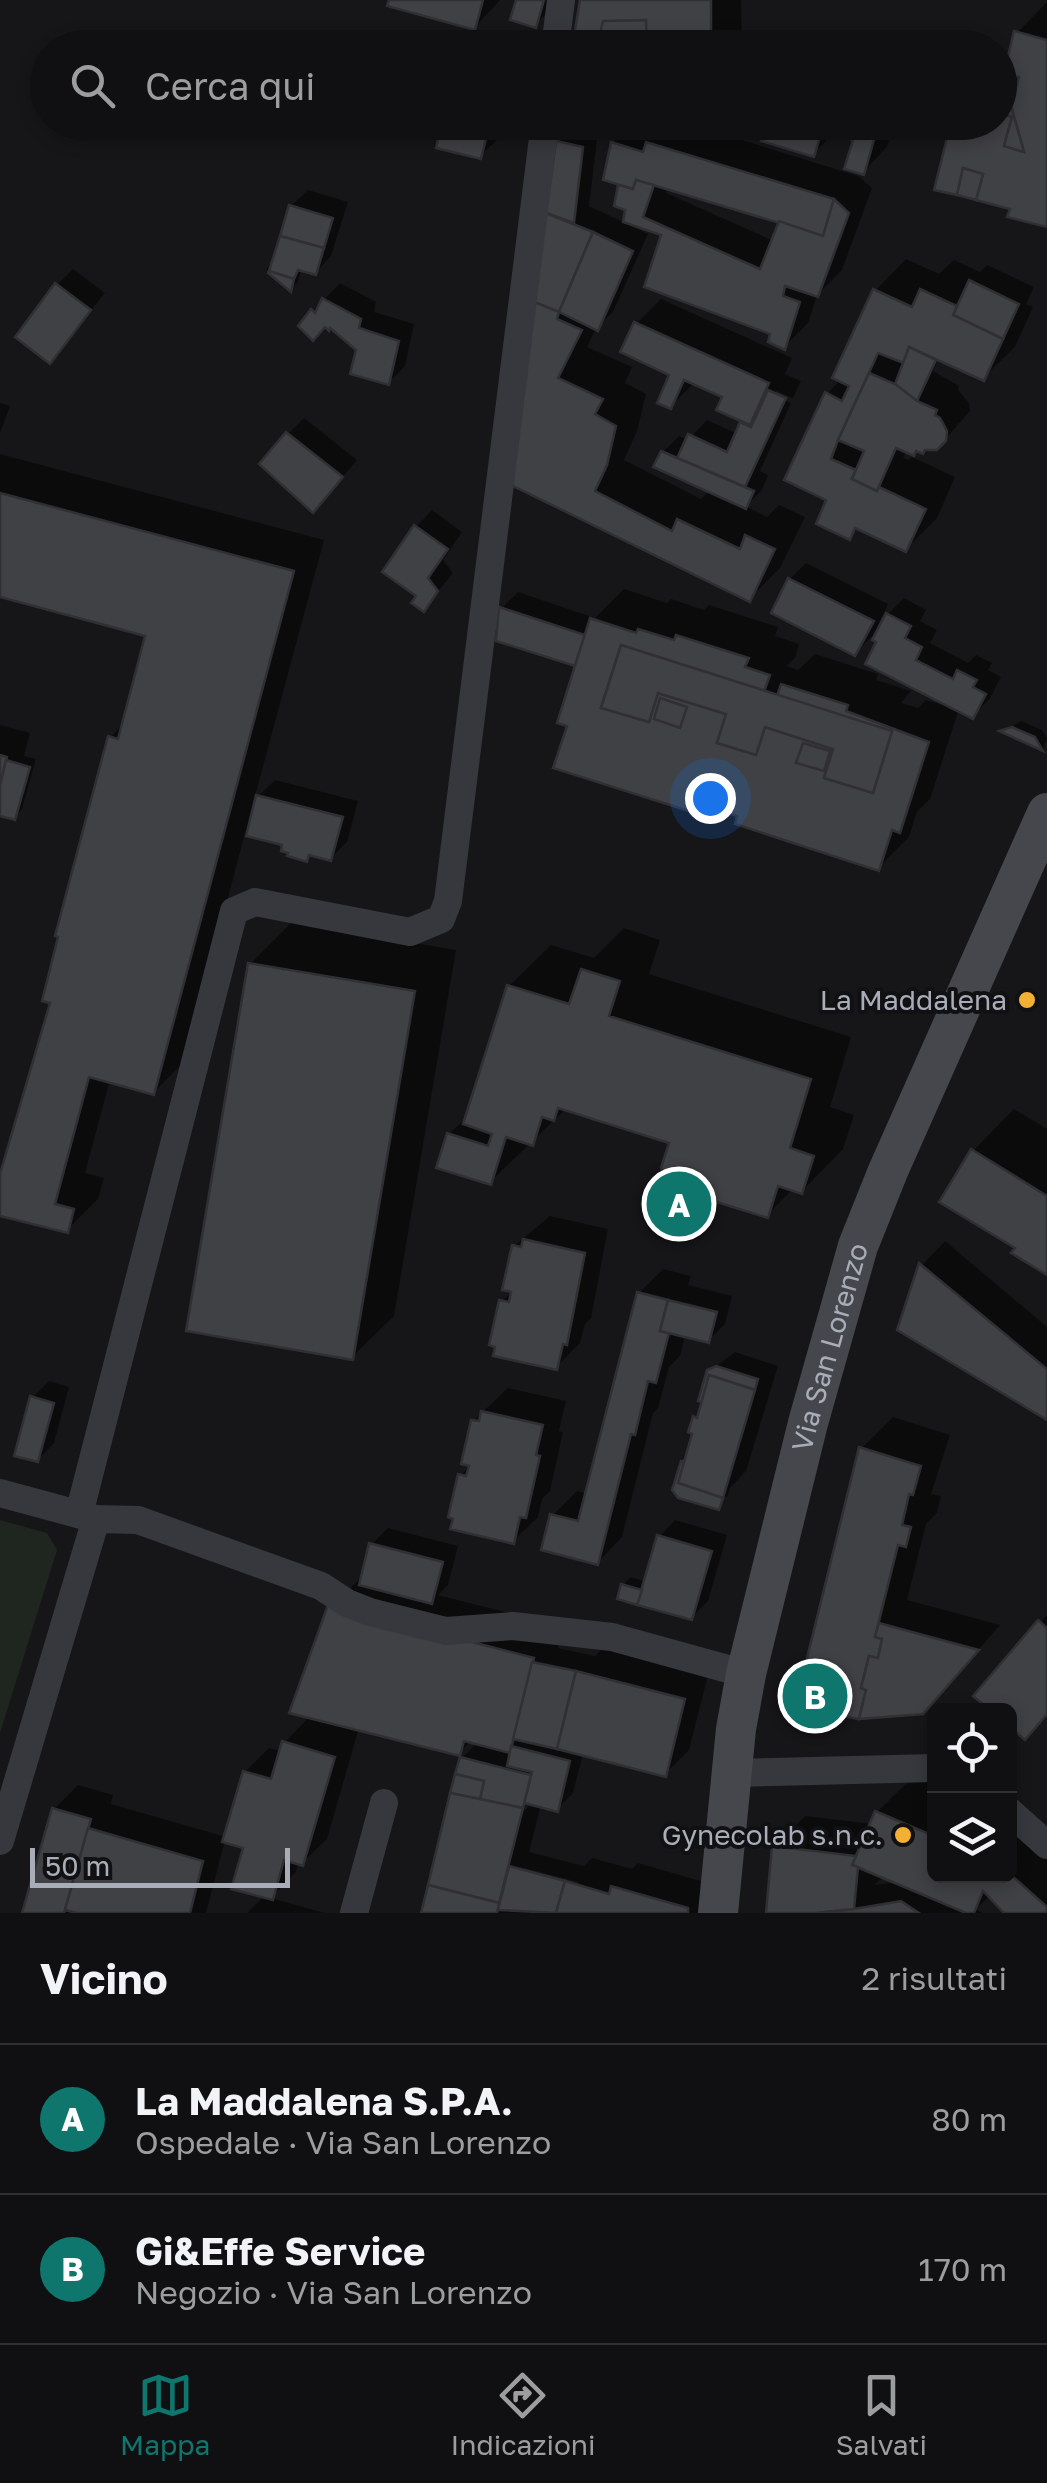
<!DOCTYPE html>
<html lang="it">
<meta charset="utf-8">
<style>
:root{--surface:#101012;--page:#19191b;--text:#f1f3f6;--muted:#9c9d9f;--line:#303032;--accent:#0f766e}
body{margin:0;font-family:"Golos Text",sans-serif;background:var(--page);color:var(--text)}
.controls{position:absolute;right:30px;bottom:30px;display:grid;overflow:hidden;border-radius:15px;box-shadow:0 5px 15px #0003}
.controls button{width:90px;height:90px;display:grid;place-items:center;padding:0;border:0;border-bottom:2px solid var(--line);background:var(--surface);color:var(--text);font:50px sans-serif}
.scale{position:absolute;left:30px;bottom:25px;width:260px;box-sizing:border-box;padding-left:10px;border:5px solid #a8adb8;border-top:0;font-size:28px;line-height:35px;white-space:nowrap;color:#a8adb8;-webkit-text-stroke:8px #111113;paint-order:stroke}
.you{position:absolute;left:710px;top:798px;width:35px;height:35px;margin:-25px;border:8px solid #fff;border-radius:50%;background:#1a73e8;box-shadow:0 0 0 15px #1a73e833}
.badge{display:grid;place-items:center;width:65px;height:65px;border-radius:50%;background:var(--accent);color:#fff;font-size:32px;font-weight:700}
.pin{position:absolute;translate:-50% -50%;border:5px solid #fff;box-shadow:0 2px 10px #0006}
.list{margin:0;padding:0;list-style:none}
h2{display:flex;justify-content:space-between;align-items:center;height:130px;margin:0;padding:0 40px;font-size:42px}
h2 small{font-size:32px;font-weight:400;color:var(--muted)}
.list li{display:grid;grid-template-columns:65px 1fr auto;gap:30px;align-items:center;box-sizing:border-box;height:150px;padding:0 40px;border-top:2px solid var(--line)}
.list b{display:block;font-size:38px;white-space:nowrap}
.list p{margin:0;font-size:32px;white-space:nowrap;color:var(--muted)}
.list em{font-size:32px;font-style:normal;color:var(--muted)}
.icon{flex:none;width:55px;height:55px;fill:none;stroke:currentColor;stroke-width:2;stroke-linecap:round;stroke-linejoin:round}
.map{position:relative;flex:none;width:1047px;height:1913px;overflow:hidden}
.search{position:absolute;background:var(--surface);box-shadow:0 5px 15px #0003;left:30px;right:30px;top:30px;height:110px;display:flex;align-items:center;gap:25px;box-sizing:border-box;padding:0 35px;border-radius:55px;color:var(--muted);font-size:38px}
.sheet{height:430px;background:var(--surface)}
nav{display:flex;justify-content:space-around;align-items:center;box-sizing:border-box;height:140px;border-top:2px solid var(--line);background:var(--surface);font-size:28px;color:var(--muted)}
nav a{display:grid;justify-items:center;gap:5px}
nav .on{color:var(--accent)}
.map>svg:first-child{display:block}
.green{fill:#1e261f}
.shadow{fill:#0007;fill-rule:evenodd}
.building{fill:#404145;stroke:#303034;stroke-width:2.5}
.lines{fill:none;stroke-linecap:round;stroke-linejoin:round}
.street{stroke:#37383d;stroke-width:28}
.secondary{stroke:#45474d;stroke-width:40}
.poi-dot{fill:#f2b134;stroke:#111113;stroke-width:4}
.labels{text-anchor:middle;stroke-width:8;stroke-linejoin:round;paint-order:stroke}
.poi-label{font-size:28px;fill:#a8adb8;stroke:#111113;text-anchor:end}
.street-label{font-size:28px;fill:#a8adb8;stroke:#111113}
</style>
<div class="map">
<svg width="1047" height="1913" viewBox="0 0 1047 1913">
<rect width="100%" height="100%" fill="#161618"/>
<polygon class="green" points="0,1520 47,1533 57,1550 0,1733"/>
<g class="shadow">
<polygon points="391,0 500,0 475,27"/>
<polygon points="519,0 554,0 551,9 535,25"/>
<polygon points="582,0 741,0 742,48 575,48"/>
<polygon points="1047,2 1047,225 1013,208 1000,122 1000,70 1007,72 1017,33"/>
<polygon points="400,122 507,122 505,132 480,156 443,133"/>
<path d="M561,122h23l-4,5 18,4 -9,75 36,17 3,-14 -12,-4 5,-22 -8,-40 21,-21 31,5 4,-5h29l-1,4 161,50 14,12 -30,82 -25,25 -9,28 -24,24 -11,-15 -109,-98 -32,-12 -1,4 17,8 -35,78 -17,16 -9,19 45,20 -7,16 21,11 -9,37 -13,29 77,39 9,-9 -47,-38 16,-16 9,4 19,-20 31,14 8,-14 -21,-25 -30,-13 -24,24 2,-32 -49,-23 13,-28 24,-24 131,59 -7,16 16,7 -8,17 -17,-7v5l15,7 -31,68 8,4 -6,15 -16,16 21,11 12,-12 26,12 -25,51 -31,31 -237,-116 47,-341 13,-14zM668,187l114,33 -8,21 -108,-48z"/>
<polygon points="769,122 895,122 887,147 863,172 856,138 835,132 813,154"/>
<polygon points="308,190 348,202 331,256 315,273 301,269 298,282 290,289 266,269 273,262 291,206"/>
<polygon points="906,259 939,274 954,260 980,272 987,265 1034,287 1026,304 1033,307 1015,347 983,378 939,358 933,371 959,386 958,390 969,403 970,411 940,445 907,450 903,458 909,460 912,457 955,477 937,518 906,549 859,527 849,537 830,499 827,394 841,379 875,291"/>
<polygon points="73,269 105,293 50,361 57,285"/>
<polygon points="340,283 376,302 374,312 414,324 405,366 389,382 359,349 313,311"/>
<polygon points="0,403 10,406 0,433"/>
<polygon points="304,418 357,460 329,493 288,434"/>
<polygon points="0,454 324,540 254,800 275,780 358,801 347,842 331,858 311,853 306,859 285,844 245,833 185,1061 154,1092 110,1080 85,1173 104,1178 98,1199 67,1230 0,1213 0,1184 38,1058 110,738 124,723 148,634 0,594"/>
<polygon points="432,510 462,532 443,560 453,573 424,609 419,595 416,527"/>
<polygon points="806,563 888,604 880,622 904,598 926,610 920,621 937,630 930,643 968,663 976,655 992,663 988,670 1001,677 989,700 972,716 959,709 930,799 917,812 909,837 878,868 705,803 697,811 570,725 580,657 501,609 518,592 595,618 624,589 667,603 671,599 704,610 709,605 778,627 775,636 799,644 795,658 786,666 798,670 815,654 878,674 876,680 911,691 901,703 918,708 926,700 949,707 950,704 880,641 871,637 855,653 790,579"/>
<polygon points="1021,721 1042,730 1047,738 1043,749 1003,731"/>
<polygon points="0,725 30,733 24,756 36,759 22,809 15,817 0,813"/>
<polygon points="292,922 456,950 394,1316 352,1357 250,964"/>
<polygon points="624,928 660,940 649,974 851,1037 830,1107 854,1115 843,1149 802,1191 794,1188 767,1215 673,1141 567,1108 490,1182 449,1134 468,1116 509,986 551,945 594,958"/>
<polygon points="1014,1109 1047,1129 1047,1272 1018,1248 973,1151"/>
<polygon points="550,1216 608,1229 591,1318 585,1324 580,1343 556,1367 502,1302 513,1290 514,1246"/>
<polygon points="945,1241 1047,1327 1047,1417 900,1328 922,1265"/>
<polygon points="663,1269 691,1276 688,1285 732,1296 725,1324 708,1341 685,1335 680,1356 669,1367 658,1408 653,1413 622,1537 598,1562 553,1515 577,1491 588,1494 639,1293"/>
<polygon points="735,1352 778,1366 746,1471 730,1488 727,1497 679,1482 695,1432 695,1418 701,1412 710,1371"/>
<polygon points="49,1381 69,1387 54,1443 38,1460 32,1398"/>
<polygon points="508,1388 566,1401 559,1431 563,1432 550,1491 542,1499 538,1517 513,1541 460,1476 472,1464 473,1421"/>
<polygon points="893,1417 950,1435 931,1494 941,1496 937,1513 926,1524 907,1600 1000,1625 947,1686 859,1717 862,1448"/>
<polygon points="675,1520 727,1535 708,1601 692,1617 623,1585 631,1577 646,1582 659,1537"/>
<path d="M388,1528l70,18 -10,39 -10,10 126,32 -6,21 37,8 8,-8 105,27 -19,75 -24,24 -82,-20 -10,39 -16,16 -16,-4 -12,47 55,14 8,-8 40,11 6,-6 73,21 -2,29h-285l38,-155 16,-16 -7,-1 -12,12 -100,-25 -32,111 -25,24 -3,-1 -3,10 -25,26 54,15h-78l18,-18 -19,-49 -21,-6 -19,73h-181l29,-104 24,-24 35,10 -2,9 115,33 19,-65 24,-24 13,3 3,-9 25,-26 20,-109 33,-31 9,-32zM526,1802h7l-12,12v-7zM524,1868l54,14 -1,5 -53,-14z"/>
<polygon points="1047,1615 1047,1714 1025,1736 1010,1724 1010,1710 994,1710 977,1696"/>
<path d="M919,1771l15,6v99h76v-67l37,20v84h-40l-17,-18 -14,14 7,4h-215l6,-66 31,-31 67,8 5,-12zM884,1876l15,6 -25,3z"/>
</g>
<g class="building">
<polygon points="389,0 483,0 475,30 387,6"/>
<polygon points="516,0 544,0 536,28 510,20"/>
<polygon points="580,0 711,0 711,48 572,48"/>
<polygon points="646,20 647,48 597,48 603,21"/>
<polygon points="1014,31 1047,40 1047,227 1007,217 1010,209 976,200 983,174 963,168 957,195 934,190 951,122 1000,122 1000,113 1012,117 1004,146 1024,152 1011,106 1019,77 1004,73"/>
<polygon points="1000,89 1015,94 1011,106 1024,152 1004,146 1012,117 1000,113"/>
<polygon points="390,122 490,122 481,159 436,148 439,135"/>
<polygon points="559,122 580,122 578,132 557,129"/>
<polygon points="767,122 879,122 864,175 844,169 853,140 822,130 814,157 761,141"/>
<polygon points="556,141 583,147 574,223 546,213"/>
<polygon points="611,142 643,152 646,142 834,199 823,236 636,180 633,189 603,180"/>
<polygon points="963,168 983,174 976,200 957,195"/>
<polygon points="636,180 654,185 643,217 760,269 779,221 823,236 834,199 849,213 818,297 785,286 783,296 800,302 785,350 768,342 770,334 644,287 661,235 623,222 625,210 614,206 618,185 633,189"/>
<polygon points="289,205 333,218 324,248 280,236"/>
<polygon points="546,213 593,232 559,312 534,302"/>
<polygon points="593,232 633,251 598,331 559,312"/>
<polygon points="280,236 324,248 316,275 298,270 294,279 269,271"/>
<polygon points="269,271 294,279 291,292 268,273"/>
<polygon points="969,280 1019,304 1003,339 953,315"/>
<polygon points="55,283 91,310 50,364 15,337"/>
<polygon points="873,289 912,307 920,289 957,306 953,315 1003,339 984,381 909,347 904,363 878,353 838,440 831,459 856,470 852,479 877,491 879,487 926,509 906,552 855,528 850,540 816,524 826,500 784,480 825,392 842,401 849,386 832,378"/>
<polygon points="322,298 361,319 359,328 399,341 389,385 350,374 356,350 330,328 329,331 325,327 313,341 298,326 311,309 315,313"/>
<polygon points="534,302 559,312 557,319 582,330 558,378 603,399 595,414 616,426 607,465 595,491 672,531 677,519 740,549 745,535 775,549 750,602 509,484"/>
<polygon points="634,322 769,383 750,425 716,410 722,397 684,380 671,409 657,403 669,375 620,352"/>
<polygon points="909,347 936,360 917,401 895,384"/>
<polygon points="869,373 895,384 917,401 937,410 935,415 940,418 947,431 946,441 937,450 925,450 923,454 916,451 914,456 896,448 877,491 852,479 864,451 838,440"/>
<polygon points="768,390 786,398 745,487 677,458 688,434 727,452 740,422 751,427"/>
<polygon points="286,432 343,477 313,513 259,464"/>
<polygon points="661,451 754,491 746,509 653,467"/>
<polygon points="0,493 294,571 154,1095 89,1077 55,1204 74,1209 68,1233 0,1216 0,1174 50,1003 42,1001 58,937 55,936 108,736 118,739 145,636 0,597"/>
<polygon points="414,525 448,549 428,578 438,591 424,612 411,603 416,596 382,572"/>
<polygon points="788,578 874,621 855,656 771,613"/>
<polygon points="499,607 585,635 575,666 496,641"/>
<polygon points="886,613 911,626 905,638 922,647 916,660 953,679 957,670 977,680 973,687 986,694 973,719 865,664 876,642 872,640"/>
<polygon points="590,618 636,633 638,629 674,640 676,635 749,658 745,667 770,675 764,692 621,645 601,708 649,722 658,693 726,714 717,743 756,755 765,727 833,749 824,778 873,793 892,731 777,696 781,684 848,705 846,711 929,742 900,833 892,830 879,871 735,824 737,816 701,804 698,814 553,768 567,726 557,723"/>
<polygon points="621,645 892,731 873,793 824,778 833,749 765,727 756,755 717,743 726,714 658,693 649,722 601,708"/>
<polygon points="660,698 687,707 680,728 654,719"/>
<polygon points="1012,727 1035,737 1043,751 999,731"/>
<polygon points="803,743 830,751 824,771 796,763"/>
<polygon points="0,755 7,757 0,786"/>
<polygon points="6,760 30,767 15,820 0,816 0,786"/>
<polygon points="256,795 343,817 331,861 309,855 307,862 287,856 288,853 281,851 282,845 246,836"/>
<polygon points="248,963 415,991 353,1360 186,1331"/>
<polygon points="581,969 620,981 609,1016 811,1079 790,1148 814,1156 802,1194 778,1186 768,1218 675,1189 668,1184 661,1168 669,1143 558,1108 554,1121 542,1117 533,1146 506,1137 491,1185 436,1168 447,1133 488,1146 492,1134 463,1124 507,985 569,1004"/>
<polygon points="971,1149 1047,1196 1047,1275 1011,1253 1015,1248 939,1202"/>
<polygon points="523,1239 585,1253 567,1345 563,1344 557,1370 493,1356 495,1347 489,1345 499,1300 509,1302 511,1292 502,1290 512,1245 521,1247"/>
<polygon points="919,1263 1047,1369 1047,1420 897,1330"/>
<polygon points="637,1292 668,1300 660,1331 669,1333 656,1383 648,1381 635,1435 631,1434 598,1565 541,1550 550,1514 578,1521"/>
<polygon points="668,1300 717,1312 709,1343 660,1331"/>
<polygon points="716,1366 758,1379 755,1390 709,1375 702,1402 698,1401 707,1370"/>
<polygon points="709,1375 755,1390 723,1498 678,1483 692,1434 688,1432 693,1416 697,1418"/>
<polygon points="30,1396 54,1403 38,1462 14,1456"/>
<polygon points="481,1411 543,1425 536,1455 540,1456 526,1518 520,1517 514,1544 450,1529 453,1519 448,1517 458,1474 466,1476 469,1466 461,1464 471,1420 479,1421"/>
<polygon points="859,1447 921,1466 913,1495 909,1494 902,1525 911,1527 906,1547 898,1545 875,1637 882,1639 878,1658 869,1656 861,1688 866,1690 859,1719 795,1707"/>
<polygon points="681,1461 684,1461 678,1483 723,1498 719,1510 678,1498 672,1490"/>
<polygon points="657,1535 712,1551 692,1620 637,1605"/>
<polygon points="369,1543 443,1562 432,1604 359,1585"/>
<polygon points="621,1584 642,1590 637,1605 617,1599"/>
<polygon points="328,1605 534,1658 510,1753 464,1741 460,1756 289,1713"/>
<polygon points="1038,1620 1047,1628 1047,1714 1025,1740 1010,1727 1010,1710 990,1710 973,1696"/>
<polygon points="879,1623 934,1638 979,1650 923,1714 859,1719 866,1690 861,1688 869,1656 878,1658 882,1639 875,1637"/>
<polygon points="532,1662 576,1671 557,1749 513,1739"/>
<polygon points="576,1671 685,1699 666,1777 557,1749"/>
<polygon points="282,1741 335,1757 303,1866 284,1860 273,1900 231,1889 243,1848 222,1842 243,1771 271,1779"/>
<polygon points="511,1746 570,1761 558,1812 524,1803 532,1772 507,1766"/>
<polygon points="460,1757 531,1775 523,1808 480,1799 484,1781 455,1774"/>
<polygon points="455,1774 484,1781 480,1799 450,1793"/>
<polygon points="450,1793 523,1808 499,1903 428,1885"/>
<polygon points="52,1808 91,1819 64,1913 22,1913"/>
<polygon points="875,1811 934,1836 934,1876 1010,1874 1047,1907 1047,1913 1004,1913 983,1891 974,1913 966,1913 852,1865"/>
<polygon points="88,1828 203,1861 190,1913 77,1913 65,1910"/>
<polygon points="772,1846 856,1856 852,1865 858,1867 854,1909 817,1913 766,1913"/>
<polygon points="509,1866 565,1881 556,1913 498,1910"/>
<polygon points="565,1881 609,1894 611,1886 688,1908 688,1913 556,1913"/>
<polygon points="428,1885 499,1903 497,1913 421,1913"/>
<polygon points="901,1901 919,1913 817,1913 854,1909"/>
</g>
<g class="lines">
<g class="street">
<polyline points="555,48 561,0"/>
<polyline points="0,1493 96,1519 0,1841"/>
<polyline points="79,1514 234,911 255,902 410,932 441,919 448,901 545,122"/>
<polyline points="96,1519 138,1520 321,1586 347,1603 370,1612 446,1631 513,1626 612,1637 746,1674"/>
<polyline points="731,1773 934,1768"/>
<polyline points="1010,1812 1047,1845"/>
<polyline points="354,1913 384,1803"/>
</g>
<path class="secondary" id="s1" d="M718,1913l18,-184 10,-55 62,-251 50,-177 30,-75 159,-358"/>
</g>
<g class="poi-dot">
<circle cx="1027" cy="1000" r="10"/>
<circle cx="903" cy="1835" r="10"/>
</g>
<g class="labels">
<g class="poi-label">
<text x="1007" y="1010">La Maddalena</text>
<text x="883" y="1845">Gynecolab s.n.c.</text>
</g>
<g class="street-label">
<text dy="10" stroke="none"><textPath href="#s1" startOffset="578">Via San Lorenzo</textPath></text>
</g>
</g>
</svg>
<div class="controls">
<button><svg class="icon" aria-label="locate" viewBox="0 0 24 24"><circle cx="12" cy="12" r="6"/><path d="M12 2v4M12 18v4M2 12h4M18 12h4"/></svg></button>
<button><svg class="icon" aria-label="layers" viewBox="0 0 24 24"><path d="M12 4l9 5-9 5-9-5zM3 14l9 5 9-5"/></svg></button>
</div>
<div class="scale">50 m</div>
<div class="you"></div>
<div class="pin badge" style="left:679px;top:1204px">A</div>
<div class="pin badge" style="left:815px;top:1696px">B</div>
<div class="search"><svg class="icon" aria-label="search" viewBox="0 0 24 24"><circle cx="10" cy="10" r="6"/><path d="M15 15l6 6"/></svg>Cerca qui</div>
</div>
<section class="sheet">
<h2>Vicino<small>2 risultati</small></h2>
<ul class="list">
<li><span class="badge">A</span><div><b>La Maddalena S.P.A.</b><p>Ospedale · Via San Lorenzo</p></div><em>80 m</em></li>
<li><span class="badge">B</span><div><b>Gi&amp;Effe Service</b><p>Negozio · Via San Lorenzo</p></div><em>170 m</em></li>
</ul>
</section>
<nav>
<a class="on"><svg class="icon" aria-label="map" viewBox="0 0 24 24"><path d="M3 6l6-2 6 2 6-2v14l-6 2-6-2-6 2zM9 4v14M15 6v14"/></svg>Mappa</a>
<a><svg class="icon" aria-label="directions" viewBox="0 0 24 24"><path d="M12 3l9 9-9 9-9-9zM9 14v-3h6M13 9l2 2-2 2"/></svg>Indicazioni</a>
<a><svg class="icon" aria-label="saved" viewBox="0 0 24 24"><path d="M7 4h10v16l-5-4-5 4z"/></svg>Salvati</a>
</nav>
